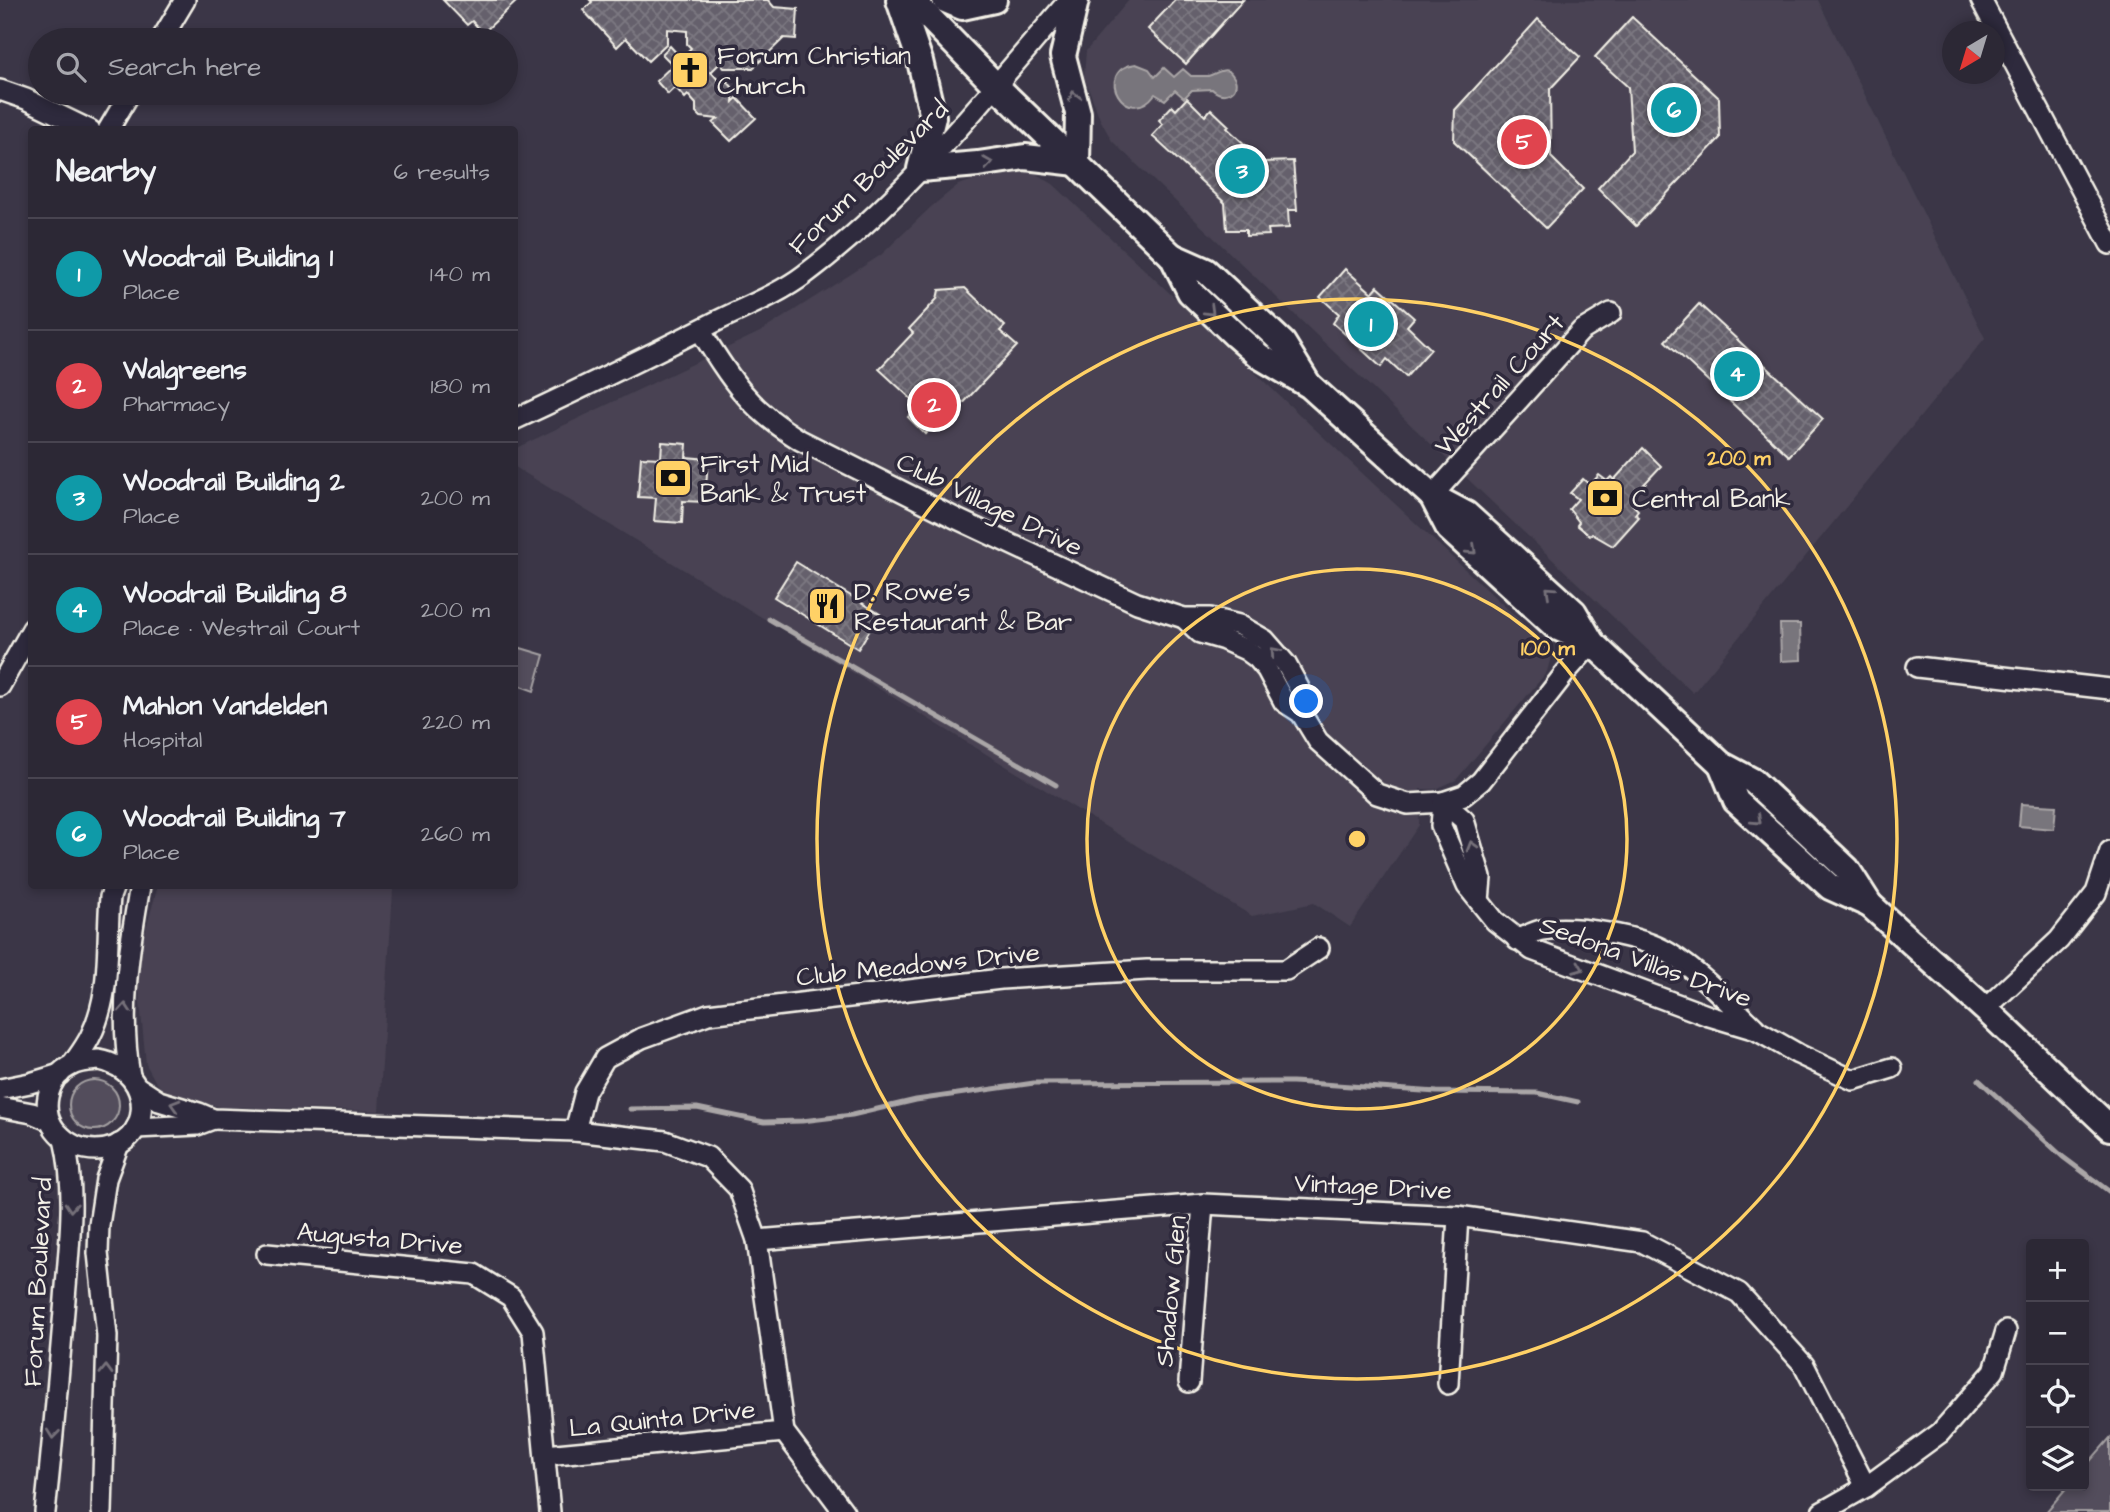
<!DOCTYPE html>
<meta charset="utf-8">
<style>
:root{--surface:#2c2835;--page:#34303d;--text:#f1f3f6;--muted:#a6a6ad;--line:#484450;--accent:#ffd166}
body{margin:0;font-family:"Architects Daughter",sans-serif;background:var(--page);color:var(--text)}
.controls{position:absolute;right:21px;bottom:21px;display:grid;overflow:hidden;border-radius:7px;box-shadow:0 4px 10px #0003}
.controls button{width:63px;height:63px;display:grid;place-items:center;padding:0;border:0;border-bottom:2px solid var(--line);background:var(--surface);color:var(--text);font:35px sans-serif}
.compass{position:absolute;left:1942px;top:21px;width:63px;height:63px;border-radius:50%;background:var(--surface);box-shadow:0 4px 10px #0003;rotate:218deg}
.you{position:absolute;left:1307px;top:702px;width:24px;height:24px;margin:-18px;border:5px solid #fff;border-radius:50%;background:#1a73e8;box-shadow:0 0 0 10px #1a73e833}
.badge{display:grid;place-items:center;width:46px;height:46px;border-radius:50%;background:var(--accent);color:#fff;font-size:23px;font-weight:700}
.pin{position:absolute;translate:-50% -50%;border:4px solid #fff;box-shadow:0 2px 7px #0006}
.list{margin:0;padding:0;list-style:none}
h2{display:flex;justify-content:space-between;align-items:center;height:91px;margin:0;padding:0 28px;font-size:30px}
h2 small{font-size:23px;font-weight:400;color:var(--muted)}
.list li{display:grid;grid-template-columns:46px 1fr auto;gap:21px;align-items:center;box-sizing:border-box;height:112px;padding:0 28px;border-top:2px solid var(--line)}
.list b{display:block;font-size:26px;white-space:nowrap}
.list p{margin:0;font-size:23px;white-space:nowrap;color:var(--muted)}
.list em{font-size:23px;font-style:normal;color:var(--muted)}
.icon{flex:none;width:38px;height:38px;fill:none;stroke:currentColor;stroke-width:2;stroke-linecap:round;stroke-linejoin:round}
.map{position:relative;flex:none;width:2110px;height:1512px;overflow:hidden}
.search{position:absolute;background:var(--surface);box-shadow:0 4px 10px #0003;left:28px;top:28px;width:490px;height:77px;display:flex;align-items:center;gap:18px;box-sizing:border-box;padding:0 24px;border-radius:38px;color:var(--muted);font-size:26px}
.panel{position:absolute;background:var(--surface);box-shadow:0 4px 10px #0003;left:28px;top:126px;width:490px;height:763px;border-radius:7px}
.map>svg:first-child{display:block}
.built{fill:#484352}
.green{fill:#534e5c;stroke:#a4a0a2;stroke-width:2}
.water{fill:#78747b;stroke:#aaa6a7;stroke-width:2}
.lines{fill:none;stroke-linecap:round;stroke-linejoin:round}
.stream{stroke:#aaa6a7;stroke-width:5}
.building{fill:url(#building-cross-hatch);stroke:#f4f1e8;stroke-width:2}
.minor-casing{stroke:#f4f1e8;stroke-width:24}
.major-casing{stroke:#f4f1e8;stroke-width:30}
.minor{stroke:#2f2a3d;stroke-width:19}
.major{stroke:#2f2a3d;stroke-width:24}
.oneway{stroke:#747079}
.ring{fill:none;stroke:#ffd166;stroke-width:3.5}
.labels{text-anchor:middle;stroke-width:7;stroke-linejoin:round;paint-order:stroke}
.poi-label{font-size:26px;fill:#f4f1e8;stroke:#2f2a3d;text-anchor:start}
.street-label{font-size:26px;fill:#f4f1e8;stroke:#2f2a3d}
.centre{fill:#ffd166;stroke:#2f2a3d;stroke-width:3.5}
.ring-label{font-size:21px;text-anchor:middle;font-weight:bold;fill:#ffd166;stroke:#2f2a3d;stroke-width:7;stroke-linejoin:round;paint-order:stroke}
</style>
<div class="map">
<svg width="2110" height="1512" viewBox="0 0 2110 1512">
<defs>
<pattern id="building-cross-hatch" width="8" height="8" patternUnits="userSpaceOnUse" patternTransform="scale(1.75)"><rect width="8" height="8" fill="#65616c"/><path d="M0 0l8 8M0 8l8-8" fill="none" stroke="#7c7881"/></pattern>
</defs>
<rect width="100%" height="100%" fill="#3b3647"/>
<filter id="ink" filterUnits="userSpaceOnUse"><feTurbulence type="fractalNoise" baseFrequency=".0143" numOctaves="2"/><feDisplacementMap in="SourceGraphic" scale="14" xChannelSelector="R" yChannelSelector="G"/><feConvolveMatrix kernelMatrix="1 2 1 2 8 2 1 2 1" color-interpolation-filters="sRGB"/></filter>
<g filter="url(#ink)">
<g class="built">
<polygon points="1129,0 1818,0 1985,338 1693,693 1112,141 1100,119 1084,76 1086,51"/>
<polygon points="1008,169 1023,170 1036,174 1053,184 1547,646 1552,653 1547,672 1456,780 1436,789 1420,789 1419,825 1350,927 1314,903 1252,916 515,467 514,449 760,332 881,255 931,207 958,185"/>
<polygon points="158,886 380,886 393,890 379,1111 221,1107 175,1097 163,1090 155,1081 146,1064 138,982 143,939"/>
</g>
<g class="green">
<polygon points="514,646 544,655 534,691 515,684"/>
<circle cx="94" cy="1105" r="25"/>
<polygon points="2110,1438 2110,1512 2046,1512 2068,1486 2084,1486 2084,1468"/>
</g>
<g class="water">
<path d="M1136,64l13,5 6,8 9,-9 10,9 9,-8 8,7c6,0 12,0 17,0 9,-2 18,-12 25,0 10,14 -9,25 -21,13l-20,1 -8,8 -9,-8 -10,10 -10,-6c-28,37 -64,-24 -19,-30z"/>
<polygon points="1780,624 1800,624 1801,660 1781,661"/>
<polygon points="2021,804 2056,806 2054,829 2019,826"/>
</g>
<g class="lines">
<g class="stream">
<polyline points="769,619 1056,785"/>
<polyline points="1979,1080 2063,1157 2110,1192"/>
<polyline points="630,1109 697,1108 764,1122 802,1121 852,1115 916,1100 1034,1083 1293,1082 1437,1092 1537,1093 1578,1102"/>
</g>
</g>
<g class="building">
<polygon points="443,0 518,0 483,33 472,21 467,25"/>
<polygon points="590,0 768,0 774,7 798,9 796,39 784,38 753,68 724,68 720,63 711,72 719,81 727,81 734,89 733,102 737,98 756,118 731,141 713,123 718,119 701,117 696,112 696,104 688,95 685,98 675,87 668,94 656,81 673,65 662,54 670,46 681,58 691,48 687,44 687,31 667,29 667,43 648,61 626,38 617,47 583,10 592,2"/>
<polygon points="1175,0 1243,0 1186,64 1148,29"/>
<polygon points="1632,17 1719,98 1720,138 1636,226 1598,188 1632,151 1628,87 1595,57"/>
<polygon points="1538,19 1580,57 1550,89 1551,157 1583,189 1546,228 1454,141 1455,110"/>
<polygon points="1187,98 1205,116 1211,109 1229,126 1227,128 1264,162 1293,161 1297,210 1288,210 1289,228 1268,229 1269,235 1246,236 1246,230 1227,230 1225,203 1152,136 1163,124 1159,120 1172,106 1176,110"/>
<polygon points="1345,269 1372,293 1378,286 1414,318 1407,326 1431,349 1406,377 1387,359 1381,367 1333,323 1339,314 1320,297"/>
<polygon points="965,288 1005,326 1000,331 1017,346 940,428 935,423 925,434 908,417 919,406 879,369 913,333 909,329 937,299 939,290"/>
<polygon points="1699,304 1823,419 1789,456 1665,341"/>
<polygon points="662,442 687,444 686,457 708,459 705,502 683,501 682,523 654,521 656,498 638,497 641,457 661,458"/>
<polygon points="1643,448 1661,466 1633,496 1636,500 1632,504 1638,510 1635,514 1639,517 1613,546 1592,534 1590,536 1577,525 1579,522 1569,509 1578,499 1570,493 1583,479 1590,485 1599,475 1607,481 1611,477 1614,480"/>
<polygon points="796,562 880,614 858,649 774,597"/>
</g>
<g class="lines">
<defs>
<g id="minor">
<polyline points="1981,0 2110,244"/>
<polyline points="161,40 185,0"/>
<polyline points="0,90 26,99 90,130"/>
<polyline points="108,130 130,93"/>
<path d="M700,330c31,50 48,78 100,110l157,79 180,84 47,15h26l29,7 26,15 21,24 13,24 2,25"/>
<path d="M514,420c68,-32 135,-64 201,-98 28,-14 64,-28 89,-47 102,-76 182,-179 265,-275"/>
<polyline points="1432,496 1581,331 1611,313"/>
<polyline points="1184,618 1200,633 1224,640 1246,650 1257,658 1267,670 1284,702 1301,713 1318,741 1377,794 1408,804 1443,802 1464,795 1481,781 1566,672 1592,643"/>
<polyline points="1917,667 2110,689"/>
<polyline points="0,686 32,629"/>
<polyline points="1443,802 1441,826 1467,886 1495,921 1532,950 1709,1016 1756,1030 1798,1054 1853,1080 1892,1068"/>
<polyline points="1443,802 1464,820 1481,878 1479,901"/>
<path d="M1517,940c8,-3 17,-9 25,-10 34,-5 98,5 127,23 32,20 59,49 86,75"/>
<polyline points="1985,1009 2059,940 2096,893 2110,851"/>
<path d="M99,1060c58,11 56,88 -3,90 -16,0 -28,-6 -38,-17 -19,-20 -12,-56 14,-68 8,-4 18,-4 27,-5z"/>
<path d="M72,1065c6,-9 13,-18 18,-28 22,-43 16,-93 20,-140l4,-11"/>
<path d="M130,1076c-11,-63 -1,-128 10,-190"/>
<polyline points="139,1088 159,1101 199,1113 213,1119 575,1131 665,1141 708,1157 739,1189 757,1240 784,1432 844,1512"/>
<polyline points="0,1089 30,1083 60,1074"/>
<polyline points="0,1107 32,1113 48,1120"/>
<polyline points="136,1128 197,1125 213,1119"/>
<polyline points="575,1131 585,1092 605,1058 642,1038 708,1014 1001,979 1147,970 1286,970 1319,948"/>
<polyline points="757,1240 1203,1204 1458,1216 1642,1242 1739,1293 1804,1365 1866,1487"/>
<polyline points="267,1254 474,1274 511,1297 533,1332 550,1512"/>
<polyline points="1189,1382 1203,1204"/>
<polyline points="1448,1384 1458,1216"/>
<polyline points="546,1455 784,1432"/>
<path d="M45,1512c8,-71 14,-142 20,-213 4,-54 12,-107 -1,-160"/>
<polyline points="102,1512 107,1336 98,1253 99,1225 106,1179 119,1144"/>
<polyline points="1822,1512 1866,1487 1940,1433 1994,1371 2006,1331"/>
</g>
<g id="major">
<polyline points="899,0 920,61 933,117 920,169 978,164 1025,157 1077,163 1078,113 1063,56 1076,0"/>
<polyline points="912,0 996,86 1172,256 1190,292 1236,336 1259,356 1310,386 1432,496 1466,514 1574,612 1592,643 1721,764 1753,781 1847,869 1870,905 1985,1009 2110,1128"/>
<polyline points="945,0 962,7 994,0"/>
<polyline points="1172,256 1206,271 1283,343 1307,382"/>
<polyline points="1432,496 1449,529 1556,627 1592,643"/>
<polyline points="1721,764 1736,801 1830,887 1870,905"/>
</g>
</defs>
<use href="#minor" class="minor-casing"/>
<use href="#major" class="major-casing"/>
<use href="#minor" class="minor"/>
<use href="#major" class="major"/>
</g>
<defs><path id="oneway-chevron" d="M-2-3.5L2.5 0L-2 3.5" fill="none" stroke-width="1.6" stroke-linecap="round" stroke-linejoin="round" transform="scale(1.75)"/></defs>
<g class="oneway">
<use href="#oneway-chevron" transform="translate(1074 96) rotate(-105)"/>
<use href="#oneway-chevron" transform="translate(988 163) rotate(-8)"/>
<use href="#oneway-chevron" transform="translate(1210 311) rotate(44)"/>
<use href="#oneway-chevron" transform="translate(1472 550) rotate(43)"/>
<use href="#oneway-chevron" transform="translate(1550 591) rotate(-138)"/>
<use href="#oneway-chevron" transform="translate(1275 652) rotate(-131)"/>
<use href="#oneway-chevron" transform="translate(1757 820) rotate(43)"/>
<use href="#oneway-chevron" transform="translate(1472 846) rotate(-106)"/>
<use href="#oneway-chevron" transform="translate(1579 968) rotate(21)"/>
<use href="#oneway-chevron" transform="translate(125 1008) rotate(-86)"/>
<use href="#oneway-chevron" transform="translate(175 1105) rotate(-164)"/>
<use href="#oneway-chevron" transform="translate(71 1207) rotate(94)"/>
<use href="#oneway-chevron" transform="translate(106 1370) rotate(-89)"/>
<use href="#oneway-chevron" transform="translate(53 1434) rotate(96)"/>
</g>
</g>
<g class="ring">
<circle cx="1357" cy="839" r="270"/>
<circle cx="1357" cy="839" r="540"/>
</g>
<defs>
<symbol id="church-square" viewBox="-11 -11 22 22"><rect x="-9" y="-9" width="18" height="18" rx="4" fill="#ffd166" stroke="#2f2a3d"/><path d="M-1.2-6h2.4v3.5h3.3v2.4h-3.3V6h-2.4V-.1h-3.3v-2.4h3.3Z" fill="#111"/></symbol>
<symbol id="bank-square" viewBox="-11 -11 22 22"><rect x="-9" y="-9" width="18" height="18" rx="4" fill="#ffd166" stroke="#2f2a3d"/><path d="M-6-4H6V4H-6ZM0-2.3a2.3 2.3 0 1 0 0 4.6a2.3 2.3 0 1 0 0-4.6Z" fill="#111"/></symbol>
<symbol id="restaurant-square" viewBox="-11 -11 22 22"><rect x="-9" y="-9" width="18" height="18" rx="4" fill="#ffd166" stroke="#2f2a3d"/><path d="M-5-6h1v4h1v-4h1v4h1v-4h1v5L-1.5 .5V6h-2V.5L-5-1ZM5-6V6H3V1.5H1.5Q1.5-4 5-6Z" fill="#111"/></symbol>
</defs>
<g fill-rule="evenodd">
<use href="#church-square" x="668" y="48" width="44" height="44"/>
<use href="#bank-square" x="651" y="456" width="44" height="44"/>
<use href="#bank-square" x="1583" y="476" width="44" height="44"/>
<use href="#restaurant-square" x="805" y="584" width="44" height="44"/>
</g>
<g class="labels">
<g class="poi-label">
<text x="717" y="64">Forum Christian<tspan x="717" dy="30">Church</tspan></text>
<text x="700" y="472">First Mid<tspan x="700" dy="30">Bank &amp; Trust</tspan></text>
<text x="1632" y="507">Central Bank</text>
<text x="854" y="600">D. Rowe's<tspan x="854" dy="30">Restaurant &amp; Bar</tspan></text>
</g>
<g class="street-label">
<text transform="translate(868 177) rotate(-44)" y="9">Forum Boulevard</text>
<text transform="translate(1499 384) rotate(-48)" y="9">Westrail Court</text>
<text transform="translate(990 504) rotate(26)" y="9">Club Village Drive</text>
<text transform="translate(1646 961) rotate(20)" y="9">Sedona Villas Drive</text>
<text transform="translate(918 964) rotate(-6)" y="9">Club Meadows Drive</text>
<text transform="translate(1373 1186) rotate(3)" y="9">Vintage Drive</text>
<text transform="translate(380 1238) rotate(5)" y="9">Augusta Drive</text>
<text transform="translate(37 1282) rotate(-87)" y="9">Forum Boulevard</text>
<text transform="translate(1170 1291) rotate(-85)" y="9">Shadow Glen</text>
<text transform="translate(662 1418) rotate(-6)" y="9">La Quinta Drive</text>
</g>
</g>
<circle cx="1357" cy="839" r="10" class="centre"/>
<g class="ring-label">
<text x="1739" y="465">200 m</text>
<text x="1548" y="655">100 m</text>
</g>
</svg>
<div class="controls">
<button>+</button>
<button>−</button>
<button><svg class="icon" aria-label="locate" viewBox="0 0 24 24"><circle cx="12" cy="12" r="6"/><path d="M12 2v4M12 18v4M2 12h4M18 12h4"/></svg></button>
<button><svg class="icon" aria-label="layers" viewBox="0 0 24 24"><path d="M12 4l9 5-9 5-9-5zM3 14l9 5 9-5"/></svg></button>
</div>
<svg class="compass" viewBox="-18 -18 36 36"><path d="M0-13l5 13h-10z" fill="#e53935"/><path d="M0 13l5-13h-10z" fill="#a6a6ad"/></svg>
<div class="you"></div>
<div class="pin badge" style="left:1371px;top:324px;background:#0f9aa8">1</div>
<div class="pin badge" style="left:934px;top:405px;background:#e0444e">2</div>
<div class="pin badge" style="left:1242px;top:171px;background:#0f9aa8">3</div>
<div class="pin badge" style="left:1737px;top:374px;background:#0f9aa8">4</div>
<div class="pin badge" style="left:1524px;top:142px;background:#e0444e">5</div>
<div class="pin badge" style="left:1674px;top:110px;background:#0f9aa8">6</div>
<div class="search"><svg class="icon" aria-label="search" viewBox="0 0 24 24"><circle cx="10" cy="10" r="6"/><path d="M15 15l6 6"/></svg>Search here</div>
<section class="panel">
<h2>Nearby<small>6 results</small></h2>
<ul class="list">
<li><span class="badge" style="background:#0f9aa8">1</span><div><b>Woodrail Building 1</b><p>Place</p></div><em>140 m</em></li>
<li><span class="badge" style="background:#e0444e">2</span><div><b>Walgreens</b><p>Pharmacy</p></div><em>180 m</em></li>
<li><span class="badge" style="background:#0f9aa8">3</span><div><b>Woodrail Building 2</b><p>Place</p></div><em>200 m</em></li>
<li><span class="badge" style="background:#0f9aa8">4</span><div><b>Woodrail Building 8</b><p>Place · Westrail Court</p></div><em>200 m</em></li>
<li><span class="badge" style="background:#e0444e">5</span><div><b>Mahlon Vandelden</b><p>Hospital</p></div><em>220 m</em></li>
<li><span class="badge" style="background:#0f9aa8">6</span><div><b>Woodrail Building 7</b><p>Place</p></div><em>260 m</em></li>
</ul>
</section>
</div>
